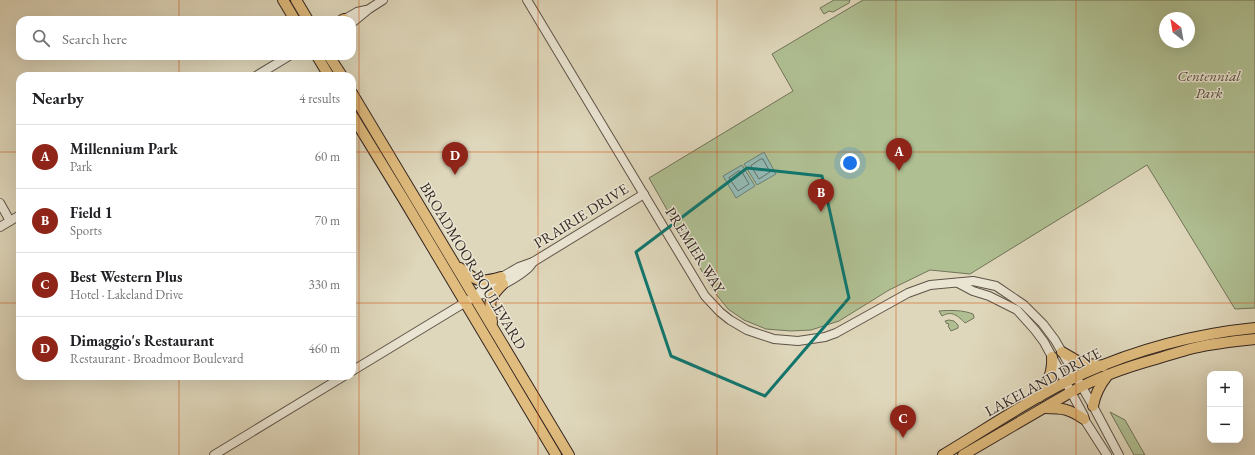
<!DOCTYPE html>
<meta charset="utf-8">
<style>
:root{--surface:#fff;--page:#f2f2f2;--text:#202124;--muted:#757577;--line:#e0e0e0;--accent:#8f2418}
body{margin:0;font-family:"EB Garamond",serif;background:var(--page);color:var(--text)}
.controls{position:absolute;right:12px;bottom:12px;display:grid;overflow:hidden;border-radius:8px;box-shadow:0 4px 16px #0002}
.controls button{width:36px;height:36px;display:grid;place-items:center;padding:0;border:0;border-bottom:1px solid var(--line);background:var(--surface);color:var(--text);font:20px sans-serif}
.compass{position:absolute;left:1159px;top:12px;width:36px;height:36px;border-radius:50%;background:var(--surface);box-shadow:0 4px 16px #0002;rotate:329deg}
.you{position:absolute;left:850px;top:163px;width:14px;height:14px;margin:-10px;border:3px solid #fff;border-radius:50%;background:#1a73e8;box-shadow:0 0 0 6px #1a73e833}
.badge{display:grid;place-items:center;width:26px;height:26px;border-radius:50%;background:var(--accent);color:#fff;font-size:13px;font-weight:700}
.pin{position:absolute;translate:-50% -33px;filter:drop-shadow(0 1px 2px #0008)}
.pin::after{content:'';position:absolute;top:21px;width:14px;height:12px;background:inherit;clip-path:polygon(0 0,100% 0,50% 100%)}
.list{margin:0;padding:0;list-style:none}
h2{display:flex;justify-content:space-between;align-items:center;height:52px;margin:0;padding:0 16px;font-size:17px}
h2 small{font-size:13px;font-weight:400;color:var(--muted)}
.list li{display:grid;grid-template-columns:26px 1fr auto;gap:12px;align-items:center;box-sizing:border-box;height:64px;padding:0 16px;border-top:1px solid var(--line)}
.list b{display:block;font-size:15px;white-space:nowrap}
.list p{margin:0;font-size:13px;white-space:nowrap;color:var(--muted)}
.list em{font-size:13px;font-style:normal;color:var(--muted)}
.icon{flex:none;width:22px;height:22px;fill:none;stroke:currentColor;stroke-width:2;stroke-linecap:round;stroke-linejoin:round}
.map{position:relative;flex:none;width:1255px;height:455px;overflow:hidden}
.search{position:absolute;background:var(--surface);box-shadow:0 4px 16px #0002;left:16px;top:16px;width:340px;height:44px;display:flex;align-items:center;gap:10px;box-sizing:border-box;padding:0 14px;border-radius:12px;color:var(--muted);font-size:15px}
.panel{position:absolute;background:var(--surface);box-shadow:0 4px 16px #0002;left:16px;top:72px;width:340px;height:308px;border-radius:12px}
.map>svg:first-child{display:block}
.green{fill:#afbf92;stroke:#72735a;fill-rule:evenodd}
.water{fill:#93b9b2;stroke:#6d7f78}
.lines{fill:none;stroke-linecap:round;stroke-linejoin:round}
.shore{stroke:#64706a;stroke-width:1}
.minor-casing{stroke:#5f5348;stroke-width:10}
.major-casing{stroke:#342722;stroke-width:12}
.minor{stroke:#eae5d3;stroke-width:8}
.major{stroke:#e0bc7e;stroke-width:10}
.marked{fill:none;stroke:#0f766e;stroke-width:3;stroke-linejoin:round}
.grid{fill:none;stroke:#cd520f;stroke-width:1;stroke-opacity:0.55}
.labels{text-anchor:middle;stroke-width:3;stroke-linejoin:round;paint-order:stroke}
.park-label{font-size:15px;font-style:italic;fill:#534d3e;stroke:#eae5d3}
.street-label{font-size:15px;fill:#342722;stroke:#eae5d3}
</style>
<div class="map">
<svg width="1255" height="455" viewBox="0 0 1255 455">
<rect width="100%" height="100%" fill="#dfd7bb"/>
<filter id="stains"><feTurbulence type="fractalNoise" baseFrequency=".005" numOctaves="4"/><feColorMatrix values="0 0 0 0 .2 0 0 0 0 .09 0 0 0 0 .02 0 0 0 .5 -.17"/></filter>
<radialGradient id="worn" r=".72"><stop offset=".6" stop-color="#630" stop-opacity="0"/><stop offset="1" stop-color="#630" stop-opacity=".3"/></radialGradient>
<g class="green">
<polygon points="834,0 850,0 849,3 833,12 829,11 824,14 820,8"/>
<path d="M863,0h392v308l-20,1 -88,-144 -177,109 -40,-4 -41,20 -50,31 -28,9 -20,1 -25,-2 -22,-9 -16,-11 -16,-20 -63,-111 144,-87 -21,-37zM1165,18h24v24h-24z"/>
<path d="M939,311c11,-1 24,-1 34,3l1,3v1l-9,5c-7,-7 -13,-13 -23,-7z"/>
<polygon points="949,320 954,321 958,325 958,328 951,331 948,326 949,325 948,323 947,324 945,321"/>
<polygon points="1110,412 1125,420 1145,455 1134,455"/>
</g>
<g class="water">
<polygon points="764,152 776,174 757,185 744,164"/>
<polygon points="742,165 755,186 736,198 723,176"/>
</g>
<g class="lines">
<g class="shore">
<polygon points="761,159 763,159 770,172 759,179 751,166"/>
<polygon points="739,171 742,172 749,184 738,191 729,178"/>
</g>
<defs>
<g id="minor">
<polyline points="527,0 705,296 720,312 730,320 747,330 774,339 798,341 825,337 836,333 908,293 930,285 973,281 996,286 1024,305 1043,324 1055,340 1093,406 1119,455"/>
<polyline points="343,20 357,12 366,10"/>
<polyline points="352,23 369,9 383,0"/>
<polyline points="256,76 289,56"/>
<polyline points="0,203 10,221"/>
<polyline points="0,227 20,215"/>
<polyline points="958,283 973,291 989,296 1017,310 1035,330 1044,342 1084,416 1084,419 1107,455"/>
<path d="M477,295c10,0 41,-18 49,-25 3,-2 5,-5 7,-8"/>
<polyline points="352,371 474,297 486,286 519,267 533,262 644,194"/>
<polyline points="214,455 344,376"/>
</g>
<g id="major">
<polyline points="283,0 295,20"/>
<polyline points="296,0 308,20"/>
<polyline points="342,20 344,19"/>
<polyline points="317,56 329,76"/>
<polyline points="329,56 342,76"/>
<polyline points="352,93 569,455"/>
<polyline points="352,115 404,200 556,455"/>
<path d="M460,268c17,14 20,15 41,9"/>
<path d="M492,322c-3,-21 -4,-23 11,-38"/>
<polyline points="1062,352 1081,363 1103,366"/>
<path d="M1039,397c8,-14 14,-23 13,-40"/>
<path d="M1093,406c2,-12 7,-21 14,-30"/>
<path d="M1045,408c18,0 24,1 39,11"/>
<path d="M943,455c45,-27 92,-59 139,-81 56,-25 112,-40 173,-46"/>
<path d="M963,455l108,-63c27,-15 56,-25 85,-33 13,-4 26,-8 38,-11 20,-5 41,-7 61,-9"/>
</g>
</defs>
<use href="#minor" class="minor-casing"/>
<use href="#major" class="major-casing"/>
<use href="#minor" class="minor"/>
<use href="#major" class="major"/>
</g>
<path class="marked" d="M747,168l75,8 27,122 -84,98 -94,-40 -35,-104z"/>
<path class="grid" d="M179,0v20M359,0v455M538,0v455M717,0v455M896,0v455M1076,0v455M179,56v20M0,152h20M352,152h903M0,303h20M352,303h903M179,376v79"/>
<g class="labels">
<g class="park-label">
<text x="1209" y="81">Centennial<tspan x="1209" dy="17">Park</tspan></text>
</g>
<g class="street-label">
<text transform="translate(581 216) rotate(-32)" y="5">PRAIRIE DRIVE</text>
<text transform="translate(695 250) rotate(58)" y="5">PREMIER WAY</text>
<text transform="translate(473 266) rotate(59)" y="5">BROADMOOR BOULEVARD</text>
<text transform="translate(1043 382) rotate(-28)" y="5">LAKELAND DRIVE</text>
</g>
</g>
<rect width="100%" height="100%" filter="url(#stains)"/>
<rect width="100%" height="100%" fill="url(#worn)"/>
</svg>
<div class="controls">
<button>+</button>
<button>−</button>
</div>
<svg class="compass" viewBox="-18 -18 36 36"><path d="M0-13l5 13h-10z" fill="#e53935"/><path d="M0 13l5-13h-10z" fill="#757577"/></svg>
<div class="you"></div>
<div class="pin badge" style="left:899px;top:171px">A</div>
<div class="pin badge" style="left:821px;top:212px">B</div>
<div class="pin badge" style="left:903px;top:438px">C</div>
<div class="pin badge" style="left:455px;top:175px">D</div>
<div class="search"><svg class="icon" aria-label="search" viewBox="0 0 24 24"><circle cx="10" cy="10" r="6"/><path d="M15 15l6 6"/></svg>Search here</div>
<section class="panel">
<h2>Nearby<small>4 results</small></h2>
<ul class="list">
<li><span class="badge">A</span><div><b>Millennium Park</b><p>Park</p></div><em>60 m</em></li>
<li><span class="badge">B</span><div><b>Field 1</b><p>Sports</p></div><em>70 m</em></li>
<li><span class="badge">C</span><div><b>Best Western Plus</b><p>Hotel · Lakeland Drive</p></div><em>330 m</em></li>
<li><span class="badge">D</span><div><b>Dimaggio's Restaurant</b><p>Restaurant · Broadmoor Boulevard</p></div><em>460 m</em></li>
</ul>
</section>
</div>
